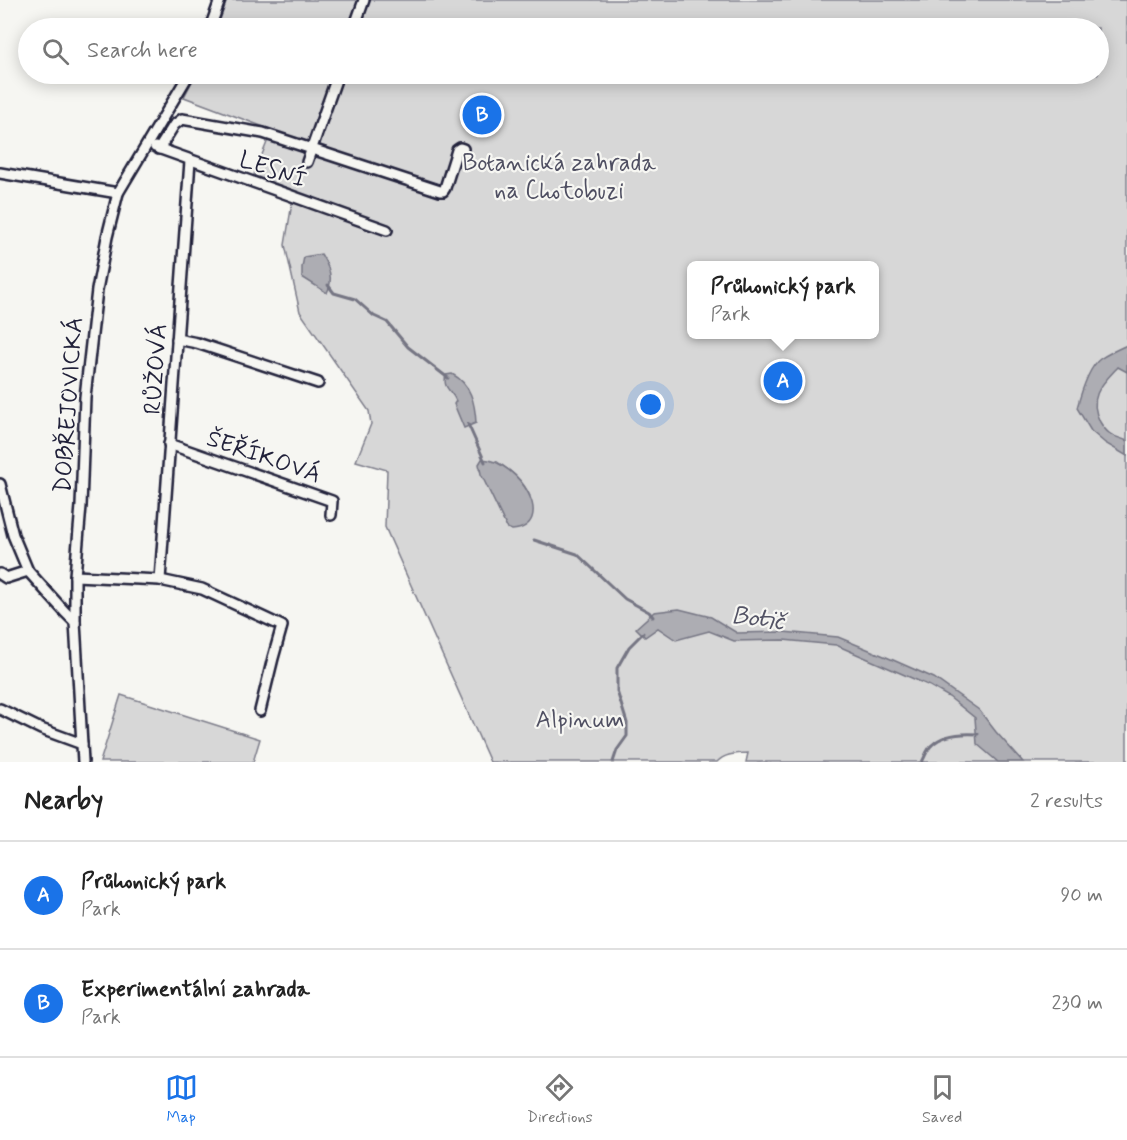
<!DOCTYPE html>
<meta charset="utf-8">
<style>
:root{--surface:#fff;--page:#f2f2f2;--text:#222;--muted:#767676;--line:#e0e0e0;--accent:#1a73e8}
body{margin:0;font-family:Mynerve,sans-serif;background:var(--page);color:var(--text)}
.you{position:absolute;left:651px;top:405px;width:21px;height:21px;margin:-15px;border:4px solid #fff;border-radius:50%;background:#1a73e8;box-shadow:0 0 0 9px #1a73e833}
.badge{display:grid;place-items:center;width:39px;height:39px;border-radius:50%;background:var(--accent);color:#fff;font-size:20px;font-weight:700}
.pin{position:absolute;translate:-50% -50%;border:3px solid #fff;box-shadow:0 2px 6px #0006}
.popup{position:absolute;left:687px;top:261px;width:192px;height:78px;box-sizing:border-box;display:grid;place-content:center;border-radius:9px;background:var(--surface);filter:drop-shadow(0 2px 4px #0005);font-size:20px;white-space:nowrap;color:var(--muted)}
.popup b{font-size:22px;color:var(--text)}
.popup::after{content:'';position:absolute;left:50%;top:100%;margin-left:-12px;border:12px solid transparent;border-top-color:var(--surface)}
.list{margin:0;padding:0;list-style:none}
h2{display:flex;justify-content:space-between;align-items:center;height:78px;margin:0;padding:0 24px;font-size:26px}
h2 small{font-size:20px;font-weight:400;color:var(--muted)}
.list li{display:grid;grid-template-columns:39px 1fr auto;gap:18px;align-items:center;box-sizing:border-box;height:108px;padding:0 24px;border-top:2px solid var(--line)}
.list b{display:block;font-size:22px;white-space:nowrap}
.list p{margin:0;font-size:20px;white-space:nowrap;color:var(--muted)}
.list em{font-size:20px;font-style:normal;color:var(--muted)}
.icon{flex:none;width:33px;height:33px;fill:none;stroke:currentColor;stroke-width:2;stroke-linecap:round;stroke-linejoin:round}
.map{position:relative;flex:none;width:1127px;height:762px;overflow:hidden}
.search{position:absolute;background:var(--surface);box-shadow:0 3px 15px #0003;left:18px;right:18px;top:18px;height:66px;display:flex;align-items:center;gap:15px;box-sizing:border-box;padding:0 21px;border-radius:33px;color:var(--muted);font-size:22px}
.sheet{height:294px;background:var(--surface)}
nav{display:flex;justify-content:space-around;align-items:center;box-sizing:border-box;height:84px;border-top:2px solid var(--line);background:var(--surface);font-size:16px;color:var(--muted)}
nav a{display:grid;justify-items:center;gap:3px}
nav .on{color:var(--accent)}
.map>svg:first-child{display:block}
.green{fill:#d7d7d7;stroke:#7c7c89;stroke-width:1.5;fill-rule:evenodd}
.water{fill:#adadb3;stroke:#757583;stroke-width:1.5}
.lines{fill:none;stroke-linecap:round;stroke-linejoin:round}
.stream{stroke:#757583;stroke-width:3}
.minor-casing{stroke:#22223b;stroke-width:14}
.minor{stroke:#f6f6f2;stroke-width:9}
.labels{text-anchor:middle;stroke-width:4.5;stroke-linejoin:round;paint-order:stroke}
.park-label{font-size:24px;fill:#4f4f62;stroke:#f6f6f2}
.street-label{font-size:24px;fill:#22223b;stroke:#f6f6f2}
.water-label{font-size:26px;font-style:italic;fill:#535365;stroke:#f6f6f2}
</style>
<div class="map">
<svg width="1127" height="762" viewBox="0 0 1127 762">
<rect width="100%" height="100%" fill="#f6f6f2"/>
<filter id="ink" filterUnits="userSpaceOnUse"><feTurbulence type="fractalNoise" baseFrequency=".0167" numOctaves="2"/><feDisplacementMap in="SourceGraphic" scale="12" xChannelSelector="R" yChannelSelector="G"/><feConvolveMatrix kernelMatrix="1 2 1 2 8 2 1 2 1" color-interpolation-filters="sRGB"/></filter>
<g filter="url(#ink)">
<g class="green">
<path d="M227,0h900v762h-381l2,-9c-12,1 -22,0 -31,9h-227l-105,-235 2,-57 -31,-9 15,-37 -2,-13 -69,-99 -15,-67 9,-54 -41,-14 19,-47 -88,-33 12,-23h902v-46h-881zM692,266h182v68h-182zM496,461c15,10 26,18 34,35l-23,32 -28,-60z"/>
<polygon points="121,695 260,739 253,762 100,762"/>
</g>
<g class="water">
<path d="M321,254c8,13 13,24 6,39l-25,-16v-10l2,-10z"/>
<path d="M1127,345v27l-9,-5c-16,17 -31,30 -18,55 3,5 5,8 9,11 5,4 12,5 18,8v15l-22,-13 -14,-12 -14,-23c4,-15 11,-40 23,-49 9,-6 18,-10 27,-14z"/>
<path d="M452,374c19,10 23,29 24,49l-12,5 -10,-24 2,-3c-4,-11 -14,-12 -10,-26z"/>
<path d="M482,459c38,2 76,67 30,71l-5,-2 -26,-54 -2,-10z"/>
<polygon points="679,609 711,617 737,633 783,632 838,637 884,656 934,678 979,710 996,732 1023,762 998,762 977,744 975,718 949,697 930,686 836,645 783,640 734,641 709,631 676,640 658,628 645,637 636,628 654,612"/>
</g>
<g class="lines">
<g class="stream">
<polyline points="328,285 334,293 355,299 374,316 387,322 408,347 448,378"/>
<polyline points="468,424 485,462"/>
<polyline points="534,540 577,554 625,599 649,612 653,617"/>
<polyline points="613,762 617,750 627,736 627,723 617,691 617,668 629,647 643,633"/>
<path d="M922,762c3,-5 5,-13 10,-17 11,-11 31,-12 46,-11"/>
</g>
<defs>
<g id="minor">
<polyline points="210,28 220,0"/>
<polyline points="354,28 364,0"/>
<polyline points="155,147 387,230"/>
<polyline points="159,149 174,125 182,119 263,133 440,191 443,191 445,188 457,150 460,148 463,149"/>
<polyline points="307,162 338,74"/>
<polyline points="0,173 118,193"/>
<polyline points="177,339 197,343 318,383"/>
<polyline points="169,444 332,501 331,515"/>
<polyline points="0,484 13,535 28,571 65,612 75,622"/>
<polyline points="0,574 6,578 28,571"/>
<polyline points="75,576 160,580 202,589 282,626 273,658 260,711"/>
<polyline points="160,580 190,161"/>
<polyline points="0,709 41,729 82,744"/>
<polyline points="83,762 75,622 75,576 81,506 85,397 97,290 107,237 118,193 189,74"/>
</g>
</defs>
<use href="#minor" class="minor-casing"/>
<use href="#minor" class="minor"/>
</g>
</g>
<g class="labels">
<g class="park-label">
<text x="559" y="170">Botanická zahrada<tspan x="559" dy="28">na Chotobuzi</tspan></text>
<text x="580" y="727">Alpinum</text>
</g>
<g class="street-label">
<text transform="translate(273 169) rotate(19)" y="8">LESNÍ</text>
<text transform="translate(155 369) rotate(-86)" y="8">RŮŽOVÁ</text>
<text transform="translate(68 405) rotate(-86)" y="8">DOBŘEJOVICKÁ</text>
<text transform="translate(264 456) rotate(19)" y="8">ŠEŘÍKOVÁ</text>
</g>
<g class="water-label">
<text transform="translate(758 617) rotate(7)" y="9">Botič</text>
</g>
</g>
</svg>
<div class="you"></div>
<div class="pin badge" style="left:783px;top:381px">A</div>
<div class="popup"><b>Průhonický park</b>Park</div>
<div class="pin badge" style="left:482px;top:115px">B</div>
<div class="search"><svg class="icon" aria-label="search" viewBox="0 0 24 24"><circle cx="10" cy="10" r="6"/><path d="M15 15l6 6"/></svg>Search here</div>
</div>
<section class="sheet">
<h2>Nearby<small>2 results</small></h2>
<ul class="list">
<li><span class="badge">A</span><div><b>Průhonický park</b><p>Park</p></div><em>90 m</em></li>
<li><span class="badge">B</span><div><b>Experimentální zahrada</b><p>Park</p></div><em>230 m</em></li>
</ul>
</section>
<nav>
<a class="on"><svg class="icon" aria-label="map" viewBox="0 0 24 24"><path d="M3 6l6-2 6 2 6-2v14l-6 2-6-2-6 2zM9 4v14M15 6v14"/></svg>Map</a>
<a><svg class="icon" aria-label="directions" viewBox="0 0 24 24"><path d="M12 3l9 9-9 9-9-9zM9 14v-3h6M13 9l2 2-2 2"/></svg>Directions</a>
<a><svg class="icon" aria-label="saved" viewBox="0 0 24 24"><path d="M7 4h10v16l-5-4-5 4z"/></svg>Saved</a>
</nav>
